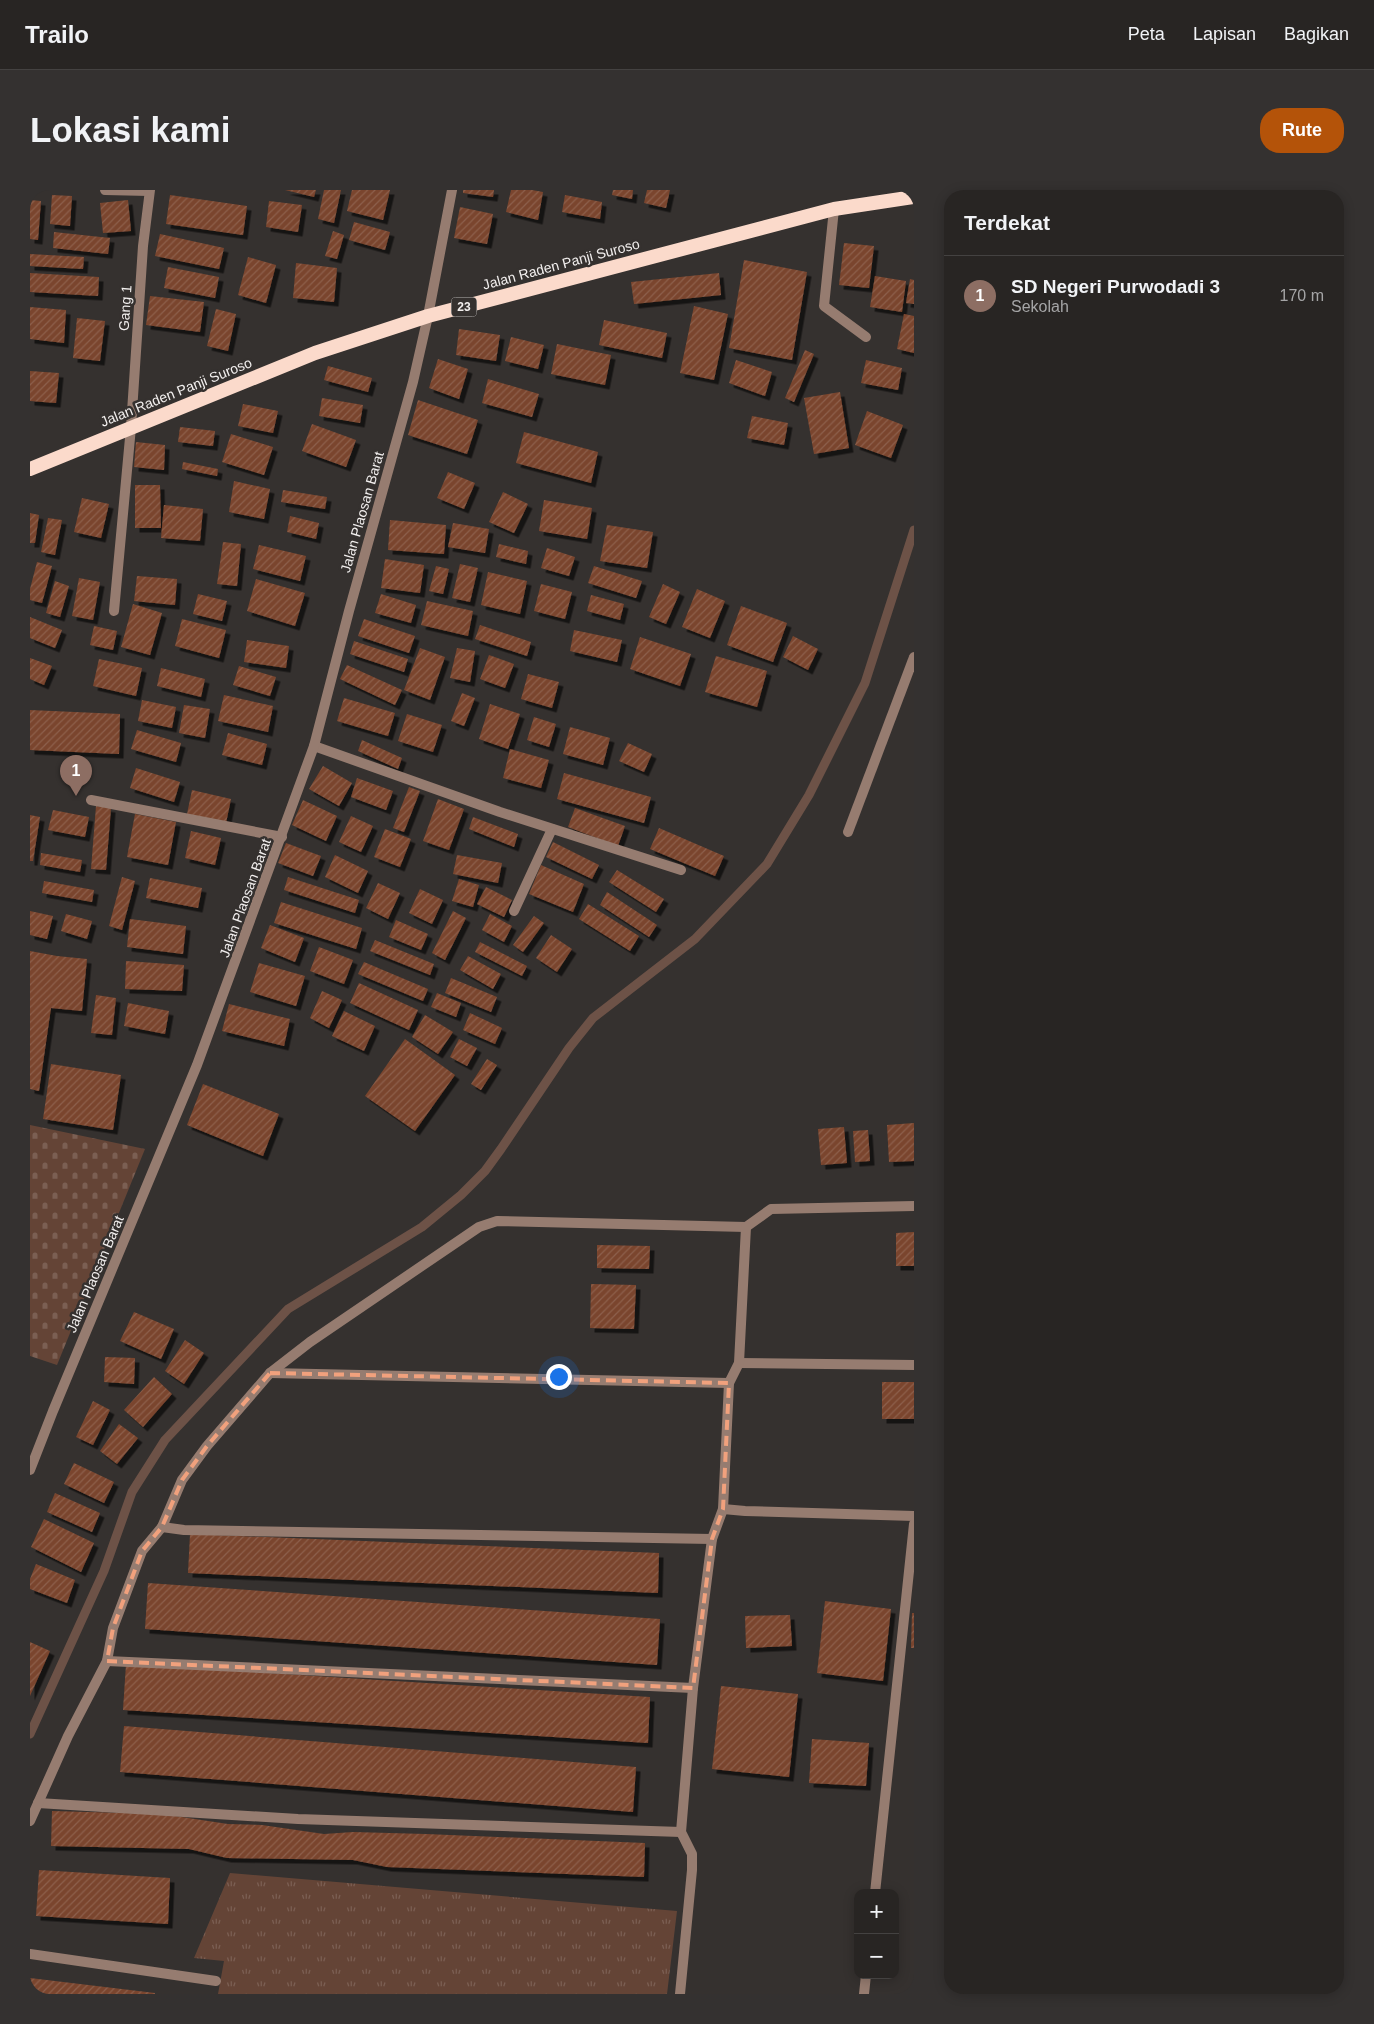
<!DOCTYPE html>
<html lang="id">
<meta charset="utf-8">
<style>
:root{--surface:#282523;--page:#343130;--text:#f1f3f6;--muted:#a5a5a6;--line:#444241;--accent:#b45309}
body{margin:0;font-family:Arial,sans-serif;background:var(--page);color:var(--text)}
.controls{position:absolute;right:15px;bottom:15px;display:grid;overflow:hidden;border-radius:10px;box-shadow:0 2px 12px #0003}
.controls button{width:45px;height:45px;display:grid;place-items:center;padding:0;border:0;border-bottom:1px solid var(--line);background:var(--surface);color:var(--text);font:25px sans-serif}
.you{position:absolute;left:528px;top:1186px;width:18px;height:18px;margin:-12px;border:4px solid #fff;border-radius:50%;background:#1a73e8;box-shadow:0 0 0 8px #1a73e833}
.badge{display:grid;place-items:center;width:32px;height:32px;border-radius:50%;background:var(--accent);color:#fff;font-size:16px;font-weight:700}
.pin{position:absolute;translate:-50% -41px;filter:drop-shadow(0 1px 2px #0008)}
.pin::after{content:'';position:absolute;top:26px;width:18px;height:15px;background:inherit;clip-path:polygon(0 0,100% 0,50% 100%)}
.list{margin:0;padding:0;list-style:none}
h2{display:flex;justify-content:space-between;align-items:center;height:65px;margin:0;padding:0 20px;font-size:21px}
h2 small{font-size:16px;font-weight:400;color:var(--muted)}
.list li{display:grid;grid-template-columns:32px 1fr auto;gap:15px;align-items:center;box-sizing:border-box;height:80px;padding:0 20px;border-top:1px solid var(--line)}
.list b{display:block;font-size:19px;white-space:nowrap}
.list p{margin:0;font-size:16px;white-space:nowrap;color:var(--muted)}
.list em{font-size:16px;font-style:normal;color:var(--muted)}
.map{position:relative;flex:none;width:884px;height:1804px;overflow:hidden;border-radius:20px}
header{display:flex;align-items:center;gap:30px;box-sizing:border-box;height:70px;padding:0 25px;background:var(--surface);border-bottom:1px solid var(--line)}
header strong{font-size:24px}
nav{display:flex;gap:28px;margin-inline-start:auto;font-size:18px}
.intro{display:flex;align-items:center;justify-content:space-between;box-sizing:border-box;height:120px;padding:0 30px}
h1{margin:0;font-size:35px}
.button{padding:12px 22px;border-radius:20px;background:var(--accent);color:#fff;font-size:18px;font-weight:700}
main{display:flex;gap:30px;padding:0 30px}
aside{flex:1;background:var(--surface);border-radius:20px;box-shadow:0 2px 12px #0003}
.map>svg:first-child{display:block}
.grass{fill:url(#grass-tufts)}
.cemetery{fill:url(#cemetery-stones)}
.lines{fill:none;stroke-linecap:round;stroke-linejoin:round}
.stream{stroke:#6d5247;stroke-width:9}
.building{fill:url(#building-hatch);filter:url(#shadow)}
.service{stroke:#967c70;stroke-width:10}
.minor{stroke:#967c70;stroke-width:10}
.tertiary{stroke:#967c70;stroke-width:10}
.trunk{stroke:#fbdacb;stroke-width:14}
.marked{fill:none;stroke:#f1a17d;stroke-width:4;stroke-dasharray:10 6;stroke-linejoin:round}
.labels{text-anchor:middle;stroke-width:5;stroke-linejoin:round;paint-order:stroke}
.shield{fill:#35312f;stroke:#b9b6b5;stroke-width:1}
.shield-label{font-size:12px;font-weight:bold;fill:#f2efee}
.street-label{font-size:14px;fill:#f2efee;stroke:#35312f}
</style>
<header>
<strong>Trailo</strong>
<nav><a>Peta</a><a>Lapisan</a><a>Bagikan</a></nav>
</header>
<div class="intro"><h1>Lokasi kami</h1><a class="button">Rute</a></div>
<main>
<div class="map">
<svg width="884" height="1804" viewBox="0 0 884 1804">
<defs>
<pattern id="grass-tufts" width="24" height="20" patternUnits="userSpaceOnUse" patternTransform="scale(1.25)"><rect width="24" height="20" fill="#644436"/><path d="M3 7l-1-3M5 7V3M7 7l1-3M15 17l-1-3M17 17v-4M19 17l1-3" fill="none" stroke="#7b5f53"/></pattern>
<pattern id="cemetery-stones" width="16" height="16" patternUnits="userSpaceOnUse" patternTransform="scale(1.25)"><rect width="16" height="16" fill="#644436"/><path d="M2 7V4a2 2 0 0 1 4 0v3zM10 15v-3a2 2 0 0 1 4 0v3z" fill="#7b5f53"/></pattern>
<pattern id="building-hatch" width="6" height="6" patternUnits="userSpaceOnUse" patternTransform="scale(1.25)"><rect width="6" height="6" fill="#7a452d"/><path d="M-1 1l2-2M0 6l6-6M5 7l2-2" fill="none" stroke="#8d604c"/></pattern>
<filter id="shadow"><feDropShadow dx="4.5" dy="4.5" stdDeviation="0" flood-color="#0009"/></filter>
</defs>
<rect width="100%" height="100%" fill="#35312f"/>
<polygon class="grass" points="200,1683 647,1721 637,1804 188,1804 194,1771 164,1768"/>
<polygon class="cemetery" points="0,935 115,959 27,1175 0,1166"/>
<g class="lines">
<polyline class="stream" points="0,1544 74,1381 102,1302 135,1250 258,1119 392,1037 431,1005 455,981 471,959 539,858 563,828 665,749 737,674 779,605 835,493 884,340"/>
</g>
<g class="building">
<polygon points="255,0 286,0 284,7"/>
<polygon points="294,0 311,0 304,33 288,29"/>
<polygon points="322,0 360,0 353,30 317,21"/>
<polygon points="433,0 464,0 463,7 433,3"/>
<polygon points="481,0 502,0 513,2 508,30 476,22"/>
<polygon points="583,0 603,0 602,9 582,5"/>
<polygon points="617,0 640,0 636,18 614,13"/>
<polygon points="22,5 42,6 40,36 20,34"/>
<polygon points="140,5 217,16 213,45 136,34"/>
<polygon points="535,5 572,12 570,29 532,22"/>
<polygon points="0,10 11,11 8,50 0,49"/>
<polygon points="98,10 101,41 73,43 70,13"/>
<polygon points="239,11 272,15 268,42 236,37"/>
<polygon points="430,17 463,24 457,54 424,48"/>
<polygon points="324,32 360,42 355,60 319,50"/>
<polygon points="303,41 314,45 307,69 295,66"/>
<polygon points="24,42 80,48 78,64 23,58"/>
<polygon points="130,44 194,58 189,79 125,66"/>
<polygon points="814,53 844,56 839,98 809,95"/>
<polygon points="0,64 54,67 53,79 0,76"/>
<polygon points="218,67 246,75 236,113 208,105"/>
<polygon points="714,70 777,82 762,170 699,158"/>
<polygon points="266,73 307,78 304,112 263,108"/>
<polygon points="138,77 189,87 185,108 134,98"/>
<polygon points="0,83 69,87 68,106 0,102"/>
<polygon points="689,83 691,105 604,114 601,92"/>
<polygon points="845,86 876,91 872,122 840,117"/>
<polygon points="880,89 884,90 884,114 876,113"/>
<polygon points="120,106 174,112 170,142 116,135"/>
<polygon points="664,116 698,124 684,190 650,183"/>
<polygon points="0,117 36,120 34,153 0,149"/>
<polygon points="186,119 206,124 198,161 177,156"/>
<polygon points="874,124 884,126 884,163 867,159"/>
<polygon points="47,128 75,131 70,171 43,168"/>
<polygon points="574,130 637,143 632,168 569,155"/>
<polygon points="429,139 470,145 466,171 426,165"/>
<polygon points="481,147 514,155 508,179 475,171"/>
<polygon points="527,154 581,165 575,195 521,184"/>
<polygon points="775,160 784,164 764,212 755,208"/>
<polygon points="408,169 438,179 429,209 399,198"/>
<polygon points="706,170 742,182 735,206 699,193"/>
<polygon points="836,170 872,178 868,200 831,193"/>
<polygon points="298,176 342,188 338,202 294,190"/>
<polygon points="0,181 29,183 26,213 0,211"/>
<polygon points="458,189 509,204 502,227 452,213"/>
<polygon points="810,202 819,258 784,264 774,208"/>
<polygon points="292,208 333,215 330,233 289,226"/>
<polygon points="388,210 448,230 437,264 378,245"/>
<polygon points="213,214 248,221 243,243 208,236"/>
<polygon points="837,221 873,235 861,268 825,255"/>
<polygon points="722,226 758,233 754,255 717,248"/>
<polygon points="282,234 326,250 316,277 272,261"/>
<polygon points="150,237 185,241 183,256 148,252"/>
<polygon points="494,242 568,262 561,293 486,273"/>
<polygon points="201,244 243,257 234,285 192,272"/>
<polygon points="106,252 135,255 134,280 104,277"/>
<polygon points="153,272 188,279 187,286 152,279"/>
<polygon points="418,282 445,293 434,319 407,308"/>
<polygon points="204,291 240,299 234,329 199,322"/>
<polygon points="105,295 130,295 131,338 105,338"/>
<polygon points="253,300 297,307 295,319 251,312"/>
<polygon points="473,302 498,314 484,343 459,332"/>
<polygon points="52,308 79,314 71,348 44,342"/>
<polygon points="514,310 562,318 557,349 509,341"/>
<polygon points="134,315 173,319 170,351 131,348"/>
<polygon points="0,323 9,325 5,353 0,353"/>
<polygon points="260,326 289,333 286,349 257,342"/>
<polygon points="18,328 32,330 25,365 11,362"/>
<polygon points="360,330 416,335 414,364 358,360"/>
<polygon points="423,333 459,339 455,363 418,357"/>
<polygon points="577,335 623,342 617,378 570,371"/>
<polygon points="193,352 211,354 207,396 187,394"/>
<polygon points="469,354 498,361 496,374 466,367"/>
<polygon points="229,355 276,366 270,391 223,379"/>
<polygon points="517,358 545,367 539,386 511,378"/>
<polygon points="355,369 394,375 390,403 351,398"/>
<polygon points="7,372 22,376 12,413 0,410 0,399"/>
<polygon points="430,374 448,378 440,412 422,408"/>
<polygon points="406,376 419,379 413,404 399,401"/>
<polygon points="564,376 612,391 606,408 558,393"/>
<polygon points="458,382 497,391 490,424 451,415"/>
<polygon points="107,386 147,389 145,415 104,411"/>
<polygon points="49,388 70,392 63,430 42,426"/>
<polygon points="226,389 275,403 265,436 217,421"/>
<polygon points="25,391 39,396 30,427 16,423"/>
<polygon points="511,394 542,402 535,429 504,421"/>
<polygon points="633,394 650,402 636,434 619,427"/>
<polygon points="667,399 695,411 680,448 652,437"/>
<polygon points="168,404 197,411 192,431 163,424"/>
<polygon points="351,404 386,415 381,433 345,423"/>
<polygon points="561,405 594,414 590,430 557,421"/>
<polygon points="397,411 443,421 438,446 391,435"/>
<polygon points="103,414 132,423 120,465 91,457"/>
<polygon points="711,416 757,433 743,472 697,455"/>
<polygon points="0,427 32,440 25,458 0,448"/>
<polygon points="152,429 196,440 189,468 145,456"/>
<polygon points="334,429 385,446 379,463 328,446"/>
<polygon points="450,435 501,452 497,466 445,449"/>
<polygon points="64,436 87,441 83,460 60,455"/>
<polygon points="544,440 592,450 587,472 540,461"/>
<polygon points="763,446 788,459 778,480 753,467"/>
<polygon points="610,447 661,464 650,496 600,479"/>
<polygon points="217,450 259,456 256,478 214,472"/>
<polygon points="324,451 378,469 374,482 320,464"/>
<polygon points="390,458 415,467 400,510 374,500"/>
<polygon points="427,458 445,461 440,492 420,488"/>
<polygon points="459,465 484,474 475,498 450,489"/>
<polygon points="686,466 737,481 727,517 675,502"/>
<polygon points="0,468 22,476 14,495 0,489"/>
<polygon points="69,469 112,478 106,506 63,496"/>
<polygon points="317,475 372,500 365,515 310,489"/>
<polygon points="209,476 246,487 240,506 203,495"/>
<polygon points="131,478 175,489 171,507 127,496"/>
<polygon points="498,484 529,492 522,518 491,509"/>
<polygon points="432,503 445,508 434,536 421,531"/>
<polygon points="194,505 243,516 238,542 188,531"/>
<polygon points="314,508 365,523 358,546 307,531"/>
<polygon points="112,510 146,517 142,538 108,531"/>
<polygon points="460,514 490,524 478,559 449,549"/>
<polygon points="154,515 180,519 175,548 149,543"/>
<polygon points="0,520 90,524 89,564 0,560"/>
<polygon points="377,524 412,535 403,562 368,551"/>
<polygon points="504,527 526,534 519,557 497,550"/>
<polygon points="540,537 580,548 573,575 533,564"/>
<polygon points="107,540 151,553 146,572 101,559"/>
<polygon points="198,543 237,554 232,575 192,565"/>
<polygon points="332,550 372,568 368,579 328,561"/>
<polygon points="598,553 622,564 614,582 589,571"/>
<polygon points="480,559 519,570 511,598 473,588"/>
<polygon points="293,576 322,593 309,616 279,599"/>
<polygon points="106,578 150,592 144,612 100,598"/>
<polygon points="534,583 621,607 614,633 527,609"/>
<polygon points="327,588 363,601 356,620 321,607"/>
<polygon points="379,597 390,601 374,642 363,638"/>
<polygon points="162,600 201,609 196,633 157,624"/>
<polygon points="408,609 434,619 419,660 393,651"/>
<polygon points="273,610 307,626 296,651 262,635"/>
<polygon points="66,616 81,618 76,680 61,679"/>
<polygon points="545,618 595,636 588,656 538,637"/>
<polygon points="23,620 59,627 55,647 18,640"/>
<polygon points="105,624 146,632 138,675 97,667"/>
<polygon points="0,625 10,627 3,671 0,671"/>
<polygon points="321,626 343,636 331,662 309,652"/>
<polygon points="443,627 488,644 484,657 439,639"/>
<polygon points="629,638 694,666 685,686 620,659"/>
<polygon points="355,639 381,649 370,677 344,667"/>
<polygon points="161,641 191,648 185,675 155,668"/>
<polygon points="523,652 569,675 562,689 516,667"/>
<polygon points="256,653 291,666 283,686 248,673"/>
<polygon points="11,663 52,670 50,682 10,675"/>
<polygon points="305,665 338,681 328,703 295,687"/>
<polygon points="427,665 472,673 468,693 423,684"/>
<polygon points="511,675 554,694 543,722 499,704"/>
<polygon points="587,680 634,709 626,722 579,692"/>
<polygon points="92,687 105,691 92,740 79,736"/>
<polygon points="258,687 329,710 325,723 254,700"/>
<polygon points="120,688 172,698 168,718 116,708"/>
<polygon points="429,689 449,695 443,717 422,711"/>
<polygon points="14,691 64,700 62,712 12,703"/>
<polygon points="348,693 370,703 358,729 336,718"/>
<polygon points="456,697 482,710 474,727 447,714"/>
<polygon points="390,699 413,710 402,734 379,723"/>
<polygon points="577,702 627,735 619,747 570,715"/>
<polygon points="251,712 332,738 326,759 244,733"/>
<polygon points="558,714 609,746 600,761 549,729"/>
<polygon points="0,721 23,726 17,749 0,745"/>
<polygon points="423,721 436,728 415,770 402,763"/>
<polygon points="36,724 62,731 57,749 31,741"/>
<polygon points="460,724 482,736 474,752 452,740"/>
<polygon points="504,726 514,733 493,762 483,755"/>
<polygon points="100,729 156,736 153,764 97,757"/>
<polygon points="366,730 398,744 391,760 359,747"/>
<polygon points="240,735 274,748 265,772 231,758"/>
<polygon points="521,745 542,759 527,782 506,768"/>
<polygon points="345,750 404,774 400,785 340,761"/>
<polygon points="450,752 497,776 492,786 445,762"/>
<polygon points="289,757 323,770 314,794 280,781"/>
<polygon points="0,761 27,766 57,769 52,821 21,818 9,901 0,899"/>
<polygon points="438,766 471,784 463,799 430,780"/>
<polygon points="96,771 154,775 152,801 95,799"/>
<polygon points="334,772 398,799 393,811 328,784"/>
<polygon points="229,773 275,786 266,816 220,802"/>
<polygon points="421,788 467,807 461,822 415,803"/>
<polygon points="329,793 388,820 379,840 320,813"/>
<polygon points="292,801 312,810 299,838 280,828"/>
<polygon points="407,803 431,813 426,827 401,817"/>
<polygon points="66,805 86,808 82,845 61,843"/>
<polygon points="98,813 139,821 135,844 94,836"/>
<polygon points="199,814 260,829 254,856 192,841"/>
<polygon points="314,821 345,836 334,861 302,846"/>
<polygon points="440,823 472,838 465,854 433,840"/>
<polygon points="395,825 423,842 408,864 382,847"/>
<polygon points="375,849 425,885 385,941 335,906"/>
<polygon points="429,849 447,858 437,876 420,867"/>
<polygon points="457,869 467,875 451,900 441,894"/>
<polygon points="21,874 91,885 83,940 13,929"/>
<polygon points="173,894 249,924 233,966 157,935"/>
<polygon points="884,933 884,971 859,972 857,935"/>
<polygon points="814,937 817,973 791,975 788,939"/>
<polygon points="838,940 840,971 825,972 823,941"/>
<polygon points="884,1042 884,1076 866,1076 866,1043"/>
<polygon points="567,1055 620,1056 619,1079 567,1078"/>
<polygon points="561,1094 606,1095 604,1139 560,1138"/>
<polygon points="104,1122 144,1139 131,1169 90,1151"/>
<polygon points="155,1150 174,1163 154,1194 135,1181"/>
<polygon points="75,1167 105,1168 104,1194 74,1192"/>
<polygon points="124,1187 142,1204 113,1237 94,1220"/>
<rect x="852" y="1192" width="32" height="37"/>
<polygon points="63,1211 80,1220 63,1255 46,1247"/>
<polygon points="89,1234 108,1248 87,1274 70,1261"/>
<polygon points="44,1273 84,1292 74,1313 34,1294"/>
<polygon points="25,1303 70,1323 62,1342 17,1322"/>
<polygon points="14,1329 64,1353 51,1382 1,1357"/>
<polygon points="160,1344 629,1363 628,1403 158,1383"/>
<polygon points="6,1374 45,1390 37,1413 0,1399 0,1389"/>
<polygon points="118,1393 630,1429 627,1475 115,1439"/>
<polygon points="795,1411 861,1419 853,1491 787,1483"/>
<polygon points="882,1423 884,1423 884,1458 881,1458"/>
<polygon points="760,1425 762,1456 716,1458 715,1426"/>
<polygon points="0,1452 20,1461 0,1506"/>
<polygon points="96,1474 620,1507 618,1553 93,1520"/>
<polygon points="691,1496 768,1504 759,1587 682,1579"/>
<polygon points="94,1536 606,1577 603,1622 90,1582"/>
<polygon points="782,1549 839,1553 836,1596 779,1593"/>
<polygon points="22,1621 132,1624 198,1634 232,1635 294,1644 323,1642 396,1644 615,1653 614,1687 357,1677 323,1670 197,1668 159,1659 21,1656"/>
<polygon points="9,1680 140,1688 138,1734 6,1726"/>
<polygon points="0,1788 125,1803 125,1804 0,1804"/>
</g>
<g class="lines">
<polyline class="service" points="804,19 794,116 836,147"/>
<g class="minor">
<polyline points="75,0 119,1"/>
<polyline points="84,421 101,237 113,56 120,0"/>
<polyline points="284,556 470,622 651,680"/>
<polyline points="61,610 252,647"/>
<polyline points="818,642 884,467"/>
<polyline points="484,721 522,639"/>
<polyline points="709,1173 884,1175"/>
<polyline points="240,1183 699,1193"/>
<polyline points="693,1319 715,1321 884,1326"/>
<polyline points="132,1337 154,1340 682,1349"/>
<polyline points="77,1471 663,1498"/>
<polyline points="8,1613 268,1629 651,1642"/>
<polyline points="0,1631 38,1546 77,1471 83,1438 112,1361 132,1337 152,1290 177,1256 240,1183 280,1152 449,1037 467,1031 716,1037 741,1019 884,1016"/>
<polyline points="845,1703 884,1334"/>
<polyline points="0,1764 186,1791"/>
<polyline points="650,1804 662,1680 662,1664 651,1642 663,1498 682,1349 693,1319 699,1193 709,1173 716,1037"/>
<polyline points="834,1804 836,1785"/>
</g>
<polyline class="tertiary" points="0,1280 23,1221 167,875 284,556 319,421 383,192 398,126 422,0"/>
<polyline class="trunk" points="0,279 285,163 398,126 804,19 884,7"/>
</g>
<path class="marked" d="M240,1183l459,10 -6,126 -11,30 -19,149 -586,-27 6,-33 29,-77 20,-24 20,-47 25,-34z"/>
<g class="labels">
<rect class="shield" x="421.5" y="107.5" width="25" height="19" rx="4"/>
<g class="shield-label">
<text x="434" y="121">23</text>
</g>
<g class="street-label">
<text transform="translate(531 74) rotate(-15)" y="5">Jalan Raden Panji Suroso</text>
<text transform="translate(95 118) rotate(-86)" y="5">Gang 1</text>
<text transform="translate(146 202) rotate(-22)" y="5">Jalan Raden Panji Suroso</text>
<text transform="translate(332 322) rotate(-74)" y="5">Jalan Plaosan Barat</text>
<text transform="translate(215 708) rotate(-70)" y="5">Jalan Plaosan Barat</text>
<text transform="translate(65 1084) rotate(-67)" y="5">Jalan Plaosan Barat</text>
</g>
</g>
</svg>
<div class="controls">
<button>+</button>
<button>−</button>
</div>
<div class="you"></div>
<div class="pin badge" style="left:46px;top:606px;background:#8d6e63">1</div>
</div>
<aside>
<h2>Terdekat<small></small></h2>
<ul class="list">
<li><span class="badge" style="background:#8d6e63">1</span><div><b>SD Negeri Purwodadi 3</b><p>Sekolah</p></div><em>170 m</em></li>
</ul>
</aside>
</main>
